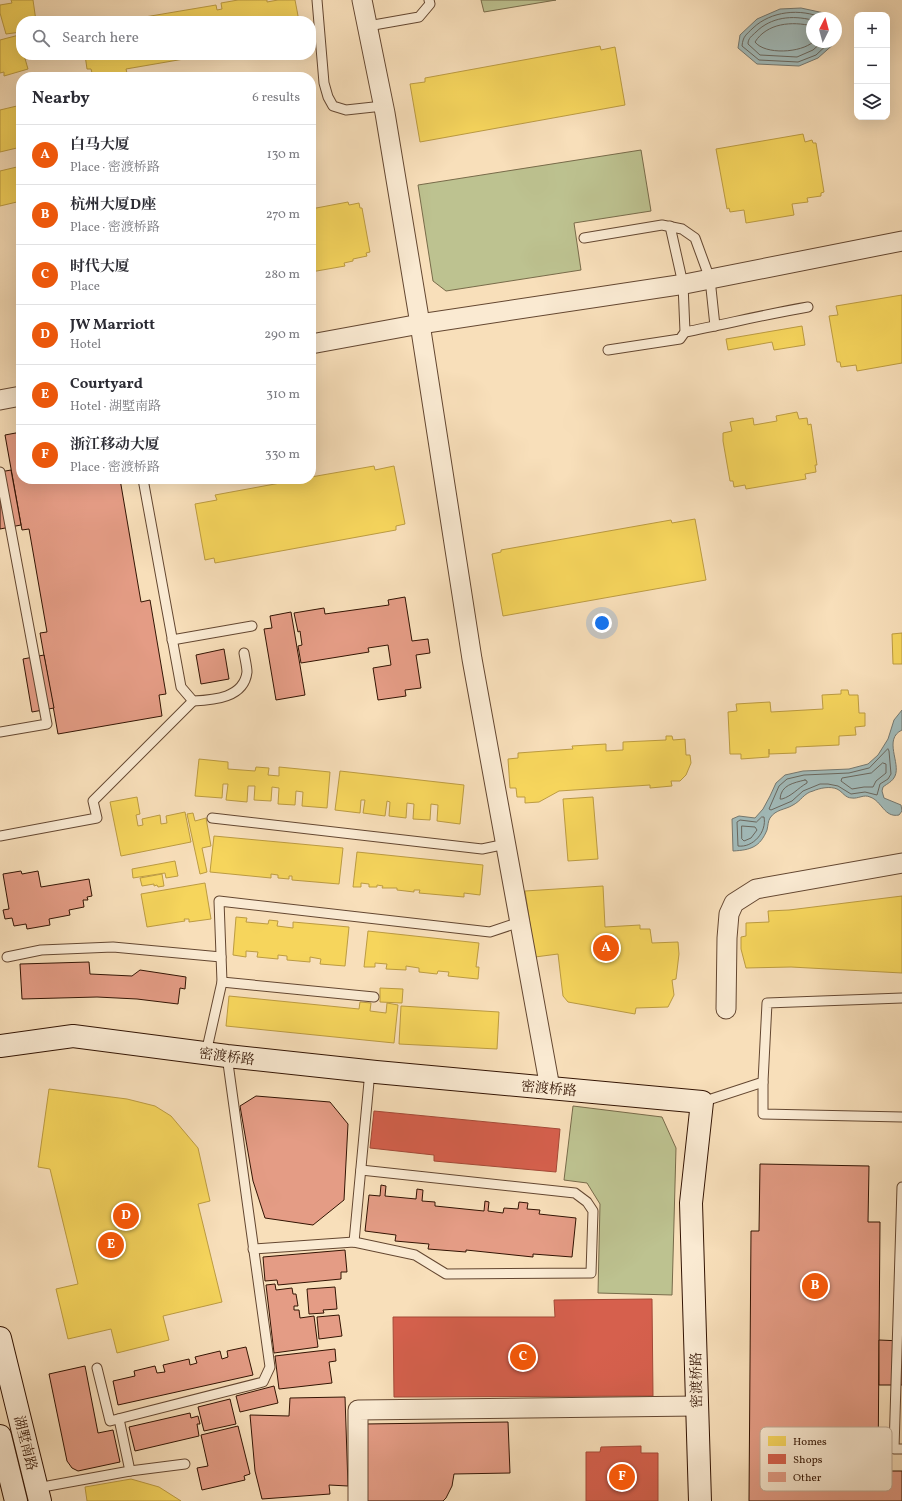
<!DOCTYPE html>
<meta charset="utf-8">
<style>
:root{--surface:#fff;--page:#f7f7f7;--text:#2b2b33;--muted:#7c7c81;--line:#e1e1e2;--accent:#ea580c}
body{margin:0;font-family:Vollkorn,"Noto Serif SC",serif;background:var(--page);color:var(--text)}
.controls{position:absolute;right:12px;top:12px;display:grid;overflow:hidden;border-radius:8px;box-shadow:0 4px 16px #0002}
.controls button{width:36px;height:36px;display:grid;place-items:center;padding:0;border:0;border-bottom:1px solid var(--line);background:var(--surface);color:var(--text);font:20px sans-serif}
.compass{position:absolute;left:806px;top:12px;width:36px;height:36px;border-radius:50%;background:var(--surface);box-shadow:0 4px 16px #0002;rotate:6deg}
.you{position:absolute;left:602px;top:623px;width:14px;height:14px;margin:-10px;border:3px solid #fff;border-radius:50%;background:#1a73e8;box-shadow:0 0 0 6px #1a73e833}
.badge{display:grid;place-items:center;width:26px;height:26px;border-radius:50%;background:var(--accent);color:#fff;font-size:13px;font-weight:700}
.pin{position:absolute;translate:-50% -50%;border:2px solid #fff;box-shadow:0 1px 4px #0006}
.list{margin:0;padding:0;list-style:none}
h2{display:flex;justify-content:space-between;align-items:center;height:52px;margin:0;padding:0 16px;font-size:17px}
h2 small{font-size:13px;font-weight:400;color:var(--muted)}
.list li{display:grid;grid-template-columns:26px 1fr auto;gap:12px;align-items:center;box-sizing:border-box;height:60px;padding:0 16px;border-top:1px solid var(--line)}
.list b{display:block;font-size:15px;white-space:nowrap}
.list p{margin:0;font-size:13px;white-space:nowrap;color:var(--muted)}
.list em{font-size:13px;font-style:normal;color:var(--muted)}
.icon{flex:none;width:22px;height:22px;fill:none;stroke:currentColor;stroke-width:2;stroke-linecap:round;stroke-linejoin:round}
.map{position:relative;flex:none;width:902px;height:1501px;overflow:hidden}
.search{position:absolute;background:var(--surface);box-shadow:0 4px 16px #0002;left:16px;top:16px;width:300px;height:44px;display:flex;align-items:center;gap:10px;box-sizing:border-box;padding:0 14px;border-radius:16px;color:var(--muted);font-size:15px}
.panel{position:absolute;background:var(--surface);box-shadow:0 4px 16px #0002;left:16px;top:72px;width:300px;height:412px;border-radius:16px}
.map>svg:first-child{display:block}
.green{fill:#bdc290;stroke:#786b4a}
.water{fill:#a1bab9;stroke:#757870}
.homes{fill:#f6d55c;stroke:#bc9b41}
.shops{fill:#d6604d;stroke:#a54937}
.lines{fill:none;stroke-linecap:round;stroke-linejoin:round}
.shore{stroke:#6a675e;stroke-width:1}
.building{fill:#e49c85;stroke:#331403}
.lane-casing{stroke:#644731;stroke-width:11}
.street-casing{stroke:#644731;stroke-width:21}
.secondary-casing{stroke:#331403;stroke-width:24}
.lane{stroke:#faead2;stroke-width:9}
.street{stroke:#faead2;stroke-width:19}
.secondary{stroke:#faead2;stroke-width:22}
.labels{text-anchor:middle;stroke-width:4;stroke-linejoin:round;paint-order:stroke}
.street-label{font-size:14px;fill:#331403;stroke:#faead2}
.key{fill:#faead2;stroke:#beaa94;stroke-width:1}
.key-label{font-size:11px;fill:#331403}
</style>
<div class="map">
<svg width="902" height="1501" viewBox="0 0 902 1501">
<rect width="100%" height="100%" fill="#f8dfba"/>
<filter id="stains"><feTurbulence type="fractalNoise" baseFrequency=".005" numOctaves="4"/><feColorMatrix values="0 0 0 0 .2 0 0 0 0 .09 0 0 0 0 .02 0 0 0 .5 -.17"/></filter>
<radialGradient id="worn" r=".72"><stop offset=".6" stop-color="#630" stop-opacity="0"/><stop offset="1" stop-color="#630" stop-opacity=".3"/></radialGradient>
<g class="green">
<polygon points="481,0 556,0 484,12"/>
<polygon points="641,150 651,211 574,223 581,270 446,291 433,281 418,185"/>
<polygon points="573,1106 662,1117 676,1148 672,1295 598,1293 600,1204 587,1183 564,1180"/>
</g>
<g class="water">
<polygon points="801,8 824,13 830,18 812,18 812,42 836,42 818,58 799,66 757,64 738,48 740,35 757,19 780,9"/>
<path d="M902,710v20c-19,9 -1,33 -7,46 -3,6 -7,7 -12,11l-1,4 2,7 17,7 1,6 -3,4c-15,3 -17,-14 -29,-18 -6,-3 -12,2 -18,1 -7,0 -9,-6 -15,-9 -7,-3 -17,-1 -24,2 -9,2 -12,10 -20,14 -8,5 -17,4 -23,13 -2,3 -2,8 -3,12 -7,17 -16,20 -34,21l-1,-32 7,-3 16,2 8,-9 7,-13 6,-13 9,-8 18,-4 46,-2 19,-5 10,-9 10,-16 6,-19z"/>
</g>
<g class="homes">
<polygon points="11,0 33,0 36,21 21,21 21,32 6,34 0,13 0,5 12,3"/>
<polygon points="238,0 267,0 267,2 278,0 295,0 299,21 121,21 216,5 217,10 222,9 221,3"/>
<polygon points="19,35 21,43 21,55 24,55 28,69 4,76 4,72 0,73 0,40"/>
<polygon points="600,46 601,50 615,47 625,105 420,142 410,84 425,82 425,78"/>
<polygon points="85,55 207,55 126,69 127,73 105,77 93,77 91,69 87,69"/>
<polygon points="21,105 21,147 0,152 0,110"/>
<polygon points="803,134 805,142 812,140 813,143 816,143 824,192 821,193 821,196 807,198 808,202 792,204 794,215 746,223 744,210 730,212 729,208 727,209 716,149"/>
<polygon points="21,166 21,201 0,206 0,171"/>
<polygon points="348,202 349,205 359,203 360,208 362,208 370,252 366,253 367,256 353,259 353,261 344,263 345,266 311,272 311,209"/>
<polygon points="902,295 902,363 857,371 856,365 841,367 840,362 837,362 829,316 838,315 836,306"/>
<polygon points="802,326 805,345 774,350 772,342 728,350 726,339"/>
<polygon points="797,412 799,419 807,418 808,425 811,424 817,465 815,465 816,472 805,474 806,479 746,489 745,485 734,487 733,481 730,481 723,441 723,433 732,431 730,422 753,418 754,425 777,421 776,416"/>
<polygon points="374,466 375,470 394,466 405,524 396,526 396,530 215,563 214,558 205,560 195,504 217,500 215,495 302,479 311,479 311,477"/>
<polygon points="695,519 706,580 503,616 492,554 501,552 501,550 671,520 672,523"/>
<polygon points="902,633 902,664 893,664 892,634"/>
<polygon points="841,690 848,690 849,695 858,695 859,713 865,713 865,726 855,727 856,735 839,736 839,745 796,747 796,753 769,754 769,749 769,757 741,759 741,754 730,754 728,712 737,711 736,704 770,702 771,712 823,709 822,695 841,694"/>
<polygon points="666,736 672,736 673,740 685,739 686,755 690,755 691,763 686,775 680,781 671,781 672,786 650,788 650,785 559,791 539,802 525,803 525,797 517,797 516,788 510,788 508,759 518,758 518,753 573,749 572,746 606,744 606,751 623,750 623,742 666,740"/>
<polygon points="199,759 228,762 228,769 255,771 256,767 269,768 268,775 279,776 279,767 330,772 327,808 302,806 303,792 296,791 295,805 278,804 279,788 272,787 271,801 254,800 255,786 248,786 247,802 226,800 228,784 223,784 222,798 195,796"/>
<polygon points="340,771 464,785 460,824 437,821 438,805 431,804 430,820 413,819 414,804 407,803 406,818 389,816 390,802 387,801 385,816 363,813 365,800 361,800 360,813 335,810"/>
<polygon points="137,797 140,814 136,815 138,826 143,825 142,819 160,815 161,824 167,823 166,816 185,812 191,842 121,856 110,802"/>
<polygon points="593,797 598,859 568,861 563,799"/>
<polygon points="193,813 195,821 206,818 211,846 202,848 207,872 200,874 187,814"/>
<polygon points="214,836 343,848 339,884 292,880 292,876 289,876 289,879 278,878 278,875 271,874 271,878 210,872"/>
<polygon points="357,852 483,865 480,895 464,893 464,897 419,893 420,890 414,890 414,892 397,890 397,888 382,888 383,886 377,885 377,887 369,887 369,884 361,883 361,887 353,887"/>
<polygon points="175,861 178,876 166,878 165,873 133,878 132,869"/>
<polygon points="162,874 164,886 158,887 157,885 154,886 154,884 142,886 140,878"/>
<polygon points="205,883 211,919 189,922 189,919 184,919 185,921 147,927 141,894"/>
<polygon points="603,886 605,927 640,925 640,929 650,929 652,943 678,942 679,954 676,979 672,980 674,995 668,1007 636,1008 635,1014 568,1002 563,996 558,954 535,957 525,891"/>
<polygon points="902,896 902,973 791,967 746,968 741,949 741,937 746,936 746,923 769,922 768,911 789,910"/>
<polygon points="236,917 247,918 246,922 268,924 269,920 278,921 277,926 293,928 293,922 349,927 345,966 320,964 321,959 310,957 310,962 287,960 287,956 278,955 278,959 257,957 258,952 246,951 246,957 233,955"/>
<polygon points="368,931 479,943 476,967 479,967 478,979 448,976 449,972 438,971 437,974 419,972 419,968 406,966 406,970 386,969 387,964 375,963 375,967 364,967"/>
<polygon points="380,988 403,989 402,1003 380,1002"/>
<polygon points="229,996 359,1009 360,1002 371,1003 370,1011 386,1013 387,1003 398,1005 394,1043 226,1026"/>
<polygon points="401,1006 499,1012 497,1049 399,1044"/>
<polygon points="49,1089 127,1099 155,1106 171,1116 198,1148 210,1201 198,1204 222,1302 163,1316 169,1340 117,1353 111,1329 68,1339 56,1289 78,1284 50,1169 38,1167"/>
<polygon points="131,1479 159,1487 181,1501 87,1501 85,1487"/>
</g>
<g class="shops">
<polygon points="374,1111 560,1129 556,1172 434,1161 434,1155 370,1148"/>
<polygon points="652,1299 653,1396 394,1397 393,1317 555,1317 554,1300"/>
<polygon points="641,1446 641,1453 658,1453 658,1501 586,1501 586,1452 600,1452 601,1447"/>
</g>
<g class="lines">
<g class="shore">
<path d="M823,18c-23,-10 -52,-7 -70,10 -7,7 -10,8 -11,18l17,14 39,2 18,-7 14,-13"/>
<path d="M812,20c-20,-5 -41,-3 -56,12 -4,4 -8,6 -8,12l12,11 37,2 16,-7 9,-8"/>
<path d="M812,26c-20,-5 -45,-3 -57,16 10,13 46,11 58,0"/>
<polygon points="888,749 889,751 891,774 888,779 880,784 877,795 865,792 851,794 838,786 828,784 820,784 803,791 792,801 771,810 769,809 779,786 787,779 804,775 849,773 869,768"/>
<polygon points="883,763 886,764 886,773 876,781 873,787 864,787 852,789 841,781 842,778 871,773"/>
<path d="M805,780l2,1v2c-9,5 -15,13 -25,16h-2c1,-14 13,-16 25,-19z"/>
<path d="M762,817h2c3,15 -11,31 -26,29l-1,-24 3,-2 16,2z"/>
<polygon points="742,826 755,827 757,830 751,838 744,841 742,839"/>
</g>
</g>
<g class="building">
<polygon points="21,432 21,479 120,479 141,602 150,600 166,694 159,695 162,716 58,734 40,633 47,632 29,529 22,530 5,435"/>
<polygon points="11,470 21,525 0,529 0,472"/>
<polygon points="405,597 412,641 428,639 430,653 416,655 421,688 405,690 406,696 378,700 373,668 391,665 388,645 368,648 369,652 301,663 298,646 302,645 300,631 298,632 294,613 324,608 325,614 389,605 388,600"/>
<polygon points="291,612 305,695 276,700 264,629 272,628 270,616"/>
<polygon points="224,649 229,679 201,684 196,655"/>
<polygon points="44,655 54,708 32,712 23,659"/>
<polygon points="21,871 22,874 38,871 41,887 89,879 92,896 87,897 88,900 83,900 84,907 69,910 70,915 49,919 50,925 27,929 26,924 14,926 12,918 5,919 3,910 9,909 3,874"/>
<polygon points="89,962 90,974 132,976 140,970 186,977 185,989 180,988 178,1004 137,999 97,997 22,999 20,964"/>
<polygon points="256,1096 330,1102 348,1124 344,1200 313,1225 265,1218 253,1181 240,1106"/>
<polygon points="760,1164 869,1166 868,1222 880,1222 878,1471 902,1471 902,1501 749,1501 751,1231 759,1231"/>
<polygon points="381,1185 386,1186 385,1196 416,1199 417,1189 423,1190 422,1201 435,1202 435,1206 484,1211 485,1201 489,1202 488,1211 503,1213 504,1208 518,1209 519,1202 528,1203 527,1209 540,1210 539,1214 576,1218 572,1257 533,1254 533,1257 466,1250 466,1252 428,1249 429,1244 395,1241 396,1235 365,1231 369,1195 380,1196"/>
<polygon points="345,1250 347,1272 341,1272 341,1279 278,1285 277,1280 265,1281 263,1257"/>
<polygon points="275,1284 276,1290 292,1288 293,1294 296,1294 298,1306 294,1306 294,1310 299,1310 300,1318 314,1316 318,1347 274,1353 266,1285"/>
<polygon points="335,1287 337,1309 323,1310 324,1313 309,1314 307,1289"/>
<polygon points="339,1315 342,1336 319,1339 317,1317"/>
<polygon points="879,1340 902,1341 902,1385 879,1385"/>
<polygon points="246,1347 253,1375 118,1405 113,1381 135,1376 134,1371 155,1366 157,1373 165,1372 163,1365 189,1359 190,1365 197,1363 195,1357 220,1351 222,1359 228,1357 227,1351"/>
<polygon points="335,1349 336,1361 329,1362 332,1383 279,1389 275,1356"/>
<polygon points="85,1366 98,1433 113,1430 120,1462 78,1471 72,1468 67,1461 49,1374"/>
<polygon points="274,1386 278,1403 240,1412 236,1396"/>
<polygon points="345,1397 348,1486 329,1485 330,1494 262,1499 255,1471 250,1415 289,1416 290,1398"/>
<polygon points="230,1399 236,1424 204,1431 198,1407"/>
<polygon points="190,1413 191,1418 198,1416 200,1424 197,1424 199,1436 135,1451 129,1427"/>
<polygon points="508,1422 510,1473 454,1474 452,1486 446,1498 443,1501 366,1501 365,1424"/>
<polygon points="238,1426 250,1474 244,1476 245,1480 202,1490 197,1468 208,1466 201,1435"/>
</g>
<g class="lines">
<defs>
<g id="lane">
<polyline points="317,0 324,83 328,97 333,106 346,110 383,106"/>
<polyline points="368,26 419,17 430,4 429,0"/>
<polyline points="584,238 662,225 682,229 695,238 710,279 715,326"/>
<path d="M685,332c41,-8 82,-18 123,-25"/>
<polyline points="608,350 680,339 685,332 683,284 670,226"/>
<polyline points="0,472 47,724 0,732"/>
<path d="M143,479l38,208 12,14c21,-1 51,-3 54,-29 0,-5 -2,-13 -3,-19"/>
<polyline points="172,640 252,626"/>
<polyline points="212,818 482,849 506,844"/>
<polyline points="0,836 97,818 93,801 193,701"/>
<polyline points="7,957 41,950 113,947 221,957"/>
<polyline points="222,982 374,997"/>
<polyline points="206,1053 222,982 219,901 490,932 520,922"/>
<polyline points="763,1082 763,1114 902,1117"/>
<polyline points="702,1102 763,1082 767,1003 902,998"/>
<polyline points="902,1187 894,1449 902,1449"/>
<polyline points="354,1242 370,1071"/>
<polyline points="253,1249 354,1242 415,1255 446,1274 591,1273 593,1211 587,1202 575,1193 361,1170"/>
<polyline points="97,1368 110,1421 263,1382 270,1367 227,1056"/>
<polyline points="119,1419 130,1471"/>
<polyline points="37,1488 130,1471 185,1464"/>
</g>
<g id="street">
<polyline points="362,0 385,113 420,324 472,659 550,1088"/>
<polyline points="311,344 420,324 685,284 902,241"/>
<polyline points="0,400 21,396"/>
<polyline points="726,1009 727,938 729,914 734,903 756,889 902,863"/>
<polyline points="358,1501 358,1410 697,1406"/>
</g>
<g id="secondary">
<polyline points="0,1046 73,1036 227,1056 376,1072 702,1102 691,1203 700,1501"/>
<polyline points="0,1338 40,1501"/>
<polyline points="0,1436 16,1501"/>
</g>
</defs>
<use href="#lane" class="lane-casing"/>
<use href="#street" class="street-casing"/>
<use href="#secondary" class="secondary-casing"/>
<use href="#lane" class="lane"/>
<use href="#street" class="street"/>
<use href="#secondary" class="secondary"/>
</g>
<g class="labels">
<g class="street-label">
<text transform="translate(227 1056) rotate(7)" y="5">密渡桥路</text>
<text transform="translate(549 1088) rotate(5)" y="5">密渡桥路</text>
<text transform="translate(696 1380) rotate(-91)" y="5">密渡桥路</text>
<text transform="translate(26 1443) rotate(76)" y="5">湖墅南路</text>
</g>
</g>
<rect x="760" y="1427" width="132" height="64" rx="6" class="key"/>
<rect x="768" y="1436" width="18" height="10" fill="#f6d55c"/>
<rect x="768" y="1454" width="18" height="10" fill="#d6604d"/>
<rect x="768" y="1472" width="18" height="10" fill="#e49c85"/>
<g class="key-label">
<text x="793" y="1445">Homes</text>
<text x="793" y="1463">Shops</text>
<text x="793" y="1481">Other</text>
</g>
<rect width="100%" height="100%" filter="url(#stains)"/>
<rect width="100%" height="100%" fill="url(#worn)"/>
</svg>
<div class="controls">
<button>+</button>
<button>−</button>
<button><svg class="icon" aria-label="layers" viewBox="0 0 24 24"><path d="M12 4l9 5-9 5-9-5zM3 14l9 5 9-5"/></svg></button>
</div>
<svg class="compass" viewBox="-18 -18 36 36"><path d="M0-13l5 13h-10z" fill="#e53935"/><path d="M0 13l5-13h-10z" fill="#7c7c81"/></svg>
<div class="you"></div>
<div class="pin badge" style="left:606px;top:948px">A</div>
<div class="pin badge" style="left:815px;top:1286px">B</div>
<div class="pin badge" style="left:523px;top:1357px">C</div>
<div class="pin badge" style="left:126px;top:1216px">D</div>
<div class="pin badge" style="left:111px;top:1245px">E</div>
<div class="pin badge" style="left:622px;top:1477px">F</div>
<div class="search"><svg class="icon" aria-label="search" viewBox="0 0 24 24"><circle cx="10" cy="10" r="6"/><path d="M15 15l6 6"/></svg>Search here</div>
<section class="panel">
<h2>Nearby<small>6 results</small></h2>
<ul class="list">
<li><span class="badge">A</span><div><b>白马大厦</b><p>Place · 密渡桥路</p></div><em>130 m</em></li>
<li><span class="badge">B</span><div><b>杭州大厦D座</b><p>Place · 密渡桥路</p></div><em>270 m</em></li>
<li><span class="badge">C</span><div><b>时代大厦</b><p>Place</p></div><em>280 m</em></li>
<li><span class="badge">D</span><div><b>JW Marriott</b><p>Hotel</p></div><em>290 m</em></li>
<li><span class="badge">E</span><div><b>Courtyard</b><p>Hotel · 湖墅南路</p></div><em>310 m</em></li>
<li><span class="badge">F</span><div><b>浙江移动大厦</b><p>Place · 密渡桥路</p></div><em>330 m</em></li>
</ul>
</section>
</div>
